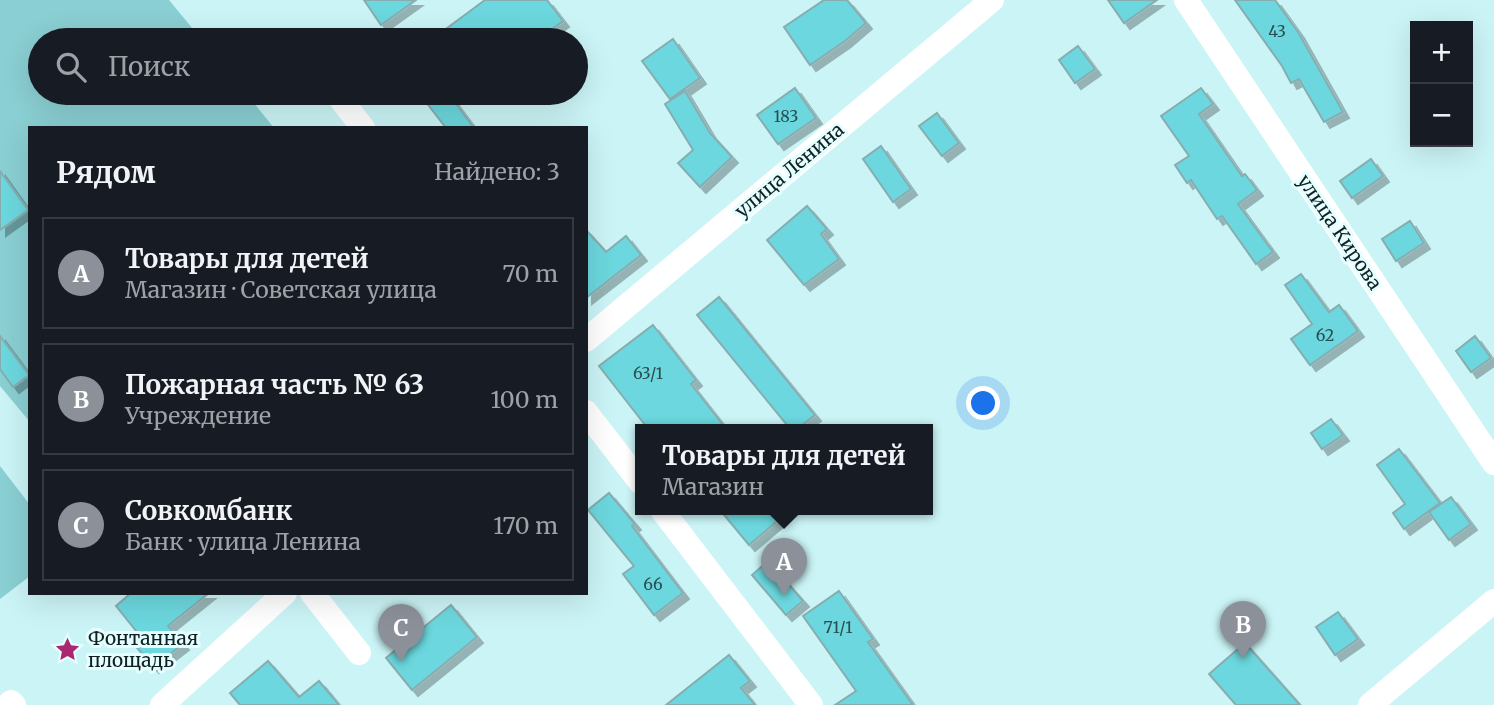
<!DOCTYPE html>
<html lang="ru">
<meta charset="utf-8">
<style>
:root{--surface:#171b24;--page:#20242c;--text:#f1f3f6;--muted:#9ea1a6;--line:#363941;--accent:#8c9099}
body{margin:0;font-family:Merriweather,serif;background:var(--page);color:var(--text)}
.controls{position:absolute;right:21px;top:21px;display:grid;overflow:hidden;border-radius:0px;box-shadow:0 7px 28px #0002}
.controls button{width:63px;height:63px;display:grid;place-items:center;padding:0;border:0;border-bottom:2px solid var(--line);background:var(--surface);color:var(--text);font:35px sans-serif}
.you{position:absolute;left:984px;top:404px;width:24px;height:24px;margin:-18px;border:5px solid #fff;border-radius:50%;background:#1a73e8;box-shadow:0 0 0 10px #1a73e833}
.badge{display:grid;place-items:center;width:46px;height:46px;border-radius:50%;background:var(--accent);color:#fff;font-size:23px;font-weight:700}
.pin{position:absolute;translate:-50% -58px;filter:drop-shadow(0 2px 4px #0008)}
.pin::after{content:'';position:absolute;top:37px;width:24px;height:21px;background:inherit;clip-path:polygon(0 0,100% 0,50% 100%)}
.popup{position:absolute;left:635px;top:424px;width:298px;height:91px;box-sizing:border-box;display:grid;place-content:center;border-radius:0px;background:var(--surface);filter:drop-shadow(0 2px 5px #0005);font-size:23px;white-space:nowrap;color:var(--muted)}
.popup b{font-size:26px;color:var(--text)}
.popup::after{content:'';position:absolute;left:50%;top:100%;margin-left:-14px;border:14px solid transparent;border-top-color:var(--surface)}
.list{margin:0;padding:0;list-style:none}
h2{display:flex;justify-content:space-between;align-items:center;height:91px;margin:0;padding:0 28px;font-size:30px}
h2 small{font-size:23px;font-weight:400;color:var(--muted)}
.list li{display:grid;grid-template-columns:46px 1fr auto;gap:21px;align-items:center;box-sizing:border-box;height:112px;margin:0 14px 14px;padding:0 14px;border:2px solid var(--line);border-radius:0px}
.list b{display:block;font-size:26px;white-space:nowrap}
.list p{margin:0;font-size:23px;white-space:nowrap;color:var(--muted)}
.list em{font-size:23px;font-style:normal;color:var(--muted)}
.icon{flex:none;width:38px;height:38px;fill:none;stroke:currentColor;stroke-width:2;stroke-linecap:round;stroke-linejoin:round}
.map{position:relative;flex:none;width:1494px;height:705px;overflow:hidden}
.search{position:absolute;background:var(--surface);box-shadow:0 7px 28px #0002;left:28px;top:28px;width:560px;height:77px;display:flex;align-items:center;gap:18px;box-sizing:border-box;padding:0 24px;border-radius:38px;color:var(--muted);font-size:26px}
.panel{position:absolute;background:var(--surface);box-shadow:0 7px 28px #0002;left:28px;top:126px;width:560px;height:469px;border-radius:0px}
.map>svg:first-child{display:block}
.green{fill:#8acfd3}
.building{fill:#6cd7de;stroke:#86adb0;stroke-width:2;filter:url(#shadow)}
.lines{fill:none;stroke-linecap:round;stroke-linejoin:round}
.minor{stroke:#fff;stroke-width:24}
.labels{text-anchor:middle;stroke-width:6;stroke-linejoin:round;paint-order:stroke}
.number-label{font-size:16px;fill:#284e51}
.street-label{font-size:19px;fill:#112122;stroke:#e5feff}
.poi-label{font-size:19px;fill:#112122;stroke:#e5feff;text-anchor:start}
</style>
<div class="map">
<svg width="1494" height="705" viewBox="0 0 1494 705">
<defs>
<filter id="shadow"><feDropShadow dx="6" dy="6" stdDeviation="0" flood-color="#0004"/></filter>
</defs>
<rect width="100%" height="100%" fill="#cbf4f6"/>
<g class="green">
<polygon points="0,0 169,0 202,40 40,40 40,93 246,93 274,128 30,128 30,422 0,386"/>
<polygon points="0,466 30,505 30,576 0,599"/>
</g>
<g class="building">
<polygon points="364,0 416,0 381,25"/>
<polygon points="485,0 547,0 563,21 537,40 431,40"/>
<polygon points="824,0 847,0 866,23 845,41 810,65 784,27"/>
<polygon points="1108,0 1157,0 1124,23"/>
<polygon points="1235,0 1275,0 1298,32 1343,112 1324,122 1299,79 1291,83 1282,66"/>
<polygon points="673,39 700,78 670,99 642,61"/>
<polygon points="1078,46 1095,69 1075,83 1059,60"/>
<polygon points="795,88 816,118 778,144 757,115"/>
<polygon points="1201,88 1213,104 1199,114 1242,176 1245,174 1257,190 1238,204 1273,252 1256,264 1222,216 1217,219 1191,180 1187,183 1175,165 1189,156 1161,116"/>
<polygon points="685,91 710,133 732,157 700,187 678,163 693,150 665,104"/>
<polygon points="419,93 448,93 474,128 446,128"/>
<polygon points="937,113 959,143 942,156 919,126"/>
<polygon points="881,146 911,189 893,202 863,159"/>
<polygon points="1371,159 1383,176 1352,198 1340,181"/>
<polygon points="0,171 28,210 0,230"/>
<polygon points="807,206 827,229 821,234 839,259 804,285 767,240"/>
<polygon points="1410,221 1424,243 1396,261 1382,239"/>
<polygon points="586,230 606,252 626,236 641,255 586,298"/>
<polygon points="1301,274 1329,312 1339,305 1358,331 1310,365 1291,339 1312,324 1285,285"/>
<polygon points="719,297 815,415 796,430 791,430 697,315"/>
<polygon points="653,325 696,380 691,384 727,430 649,430 599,366"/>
<polygon points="0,336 29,375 13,387 0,369"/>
<polygon points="1475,336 1491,358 1471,372 1456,351"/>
<polygon points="1331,419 1343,435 1322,449 1311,433"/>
<polygon points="1399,449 1440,503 1404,529 1393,513 1405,504 1377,465"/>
<polygon points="609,493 635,524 632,526 683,593 654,615 623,574 634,566 588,510"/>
<polygon points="1451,497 1471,524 1449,540 1429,512"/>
<polygon points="720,510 790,510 749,545"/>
<polygon points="768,561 803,601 786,615 752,575"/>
<polygon points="839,591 873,639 868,642 913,705 835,705 856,691 803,616"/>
<polygon points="131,593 209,593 168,626 183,644 153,667 133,643 140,636 116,606"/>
<polygon points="451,605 477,637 412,690 386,658"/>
<polygon points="1338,612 1358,639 1335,655 1316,627"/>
<polygon points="1245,643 1300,705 1236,705 1209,674"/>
<polygon points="729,655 750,681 741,688 755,705 666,705"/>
<polygon points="268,661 299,697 319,681 339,705 240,705 230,693"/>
</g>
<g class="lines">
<g class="minor">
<polyline points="1186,0 1494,463"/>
<polyline points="336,93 363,128"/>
<polyline points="586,340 992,0"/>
<polyline points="586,412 640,482"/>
<polyline points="662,510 811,705"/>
<polyline points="312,593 359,653"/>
<polyline points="8,705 11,702 14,705"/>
<polyline points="162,705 285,593"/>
<polyline points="1370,705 1494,601"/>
</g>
</g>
<defs>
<symbol id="sight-bare" viewBox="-9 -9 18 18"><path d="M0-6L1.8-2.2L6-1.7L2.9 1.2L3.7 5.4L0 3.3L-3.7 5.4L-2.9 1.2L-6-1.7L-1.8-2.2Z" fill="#ab2771" stroke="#e5feff" stroke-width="2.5" paint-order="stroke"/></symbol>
</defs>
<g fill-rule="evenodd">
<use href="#sight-bare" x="50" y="632" width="35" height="35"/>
</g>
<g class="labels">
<g class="number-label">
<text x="1277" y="37">43</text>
<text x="786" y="122">183</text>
<text x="1325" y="341">62</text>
<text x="648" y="379">63/1</text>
<text x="653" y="590">66</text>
<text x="838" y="633">71/1</text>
</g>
<g class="street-label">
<text transform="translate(789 170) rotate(-40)" y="7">улица Ленина</text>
<text transform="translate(1340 232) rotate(56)" y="7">улица Кирова</text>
</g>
<g class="poi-label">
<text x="88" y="645">Фонтанная<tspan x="88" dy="22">площадь</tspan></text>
</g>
</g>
</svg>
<div class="controls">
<button>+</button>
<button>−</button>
</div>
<div class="you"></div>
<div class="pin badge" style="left:784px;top:596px">A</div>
<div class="popup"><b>Товары для детей</b>Магазин</div>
<div class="pin badge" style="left:1243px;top:659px">B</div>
<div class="pin badge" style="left:401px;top:662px">C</div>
<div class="search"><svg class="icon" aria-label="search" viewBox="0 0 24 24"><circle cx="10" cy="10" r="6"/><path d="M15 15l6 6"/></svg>Поиск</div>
<section class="panel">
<h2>Рядом<small>Найдено: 3</small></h2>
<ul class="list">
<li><span class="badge">A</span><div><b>Товары для детей</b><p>Магазин · Советская улица</p></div><em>70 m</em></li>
<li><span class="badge">B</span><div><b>Пожарная часть № 63</b><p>Учреждение</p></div><em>100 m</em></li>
<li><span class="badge">C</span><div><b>Совкомбанк</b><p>Банк · улица Ленина</p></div><em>170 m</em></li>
</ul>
</section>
</div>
